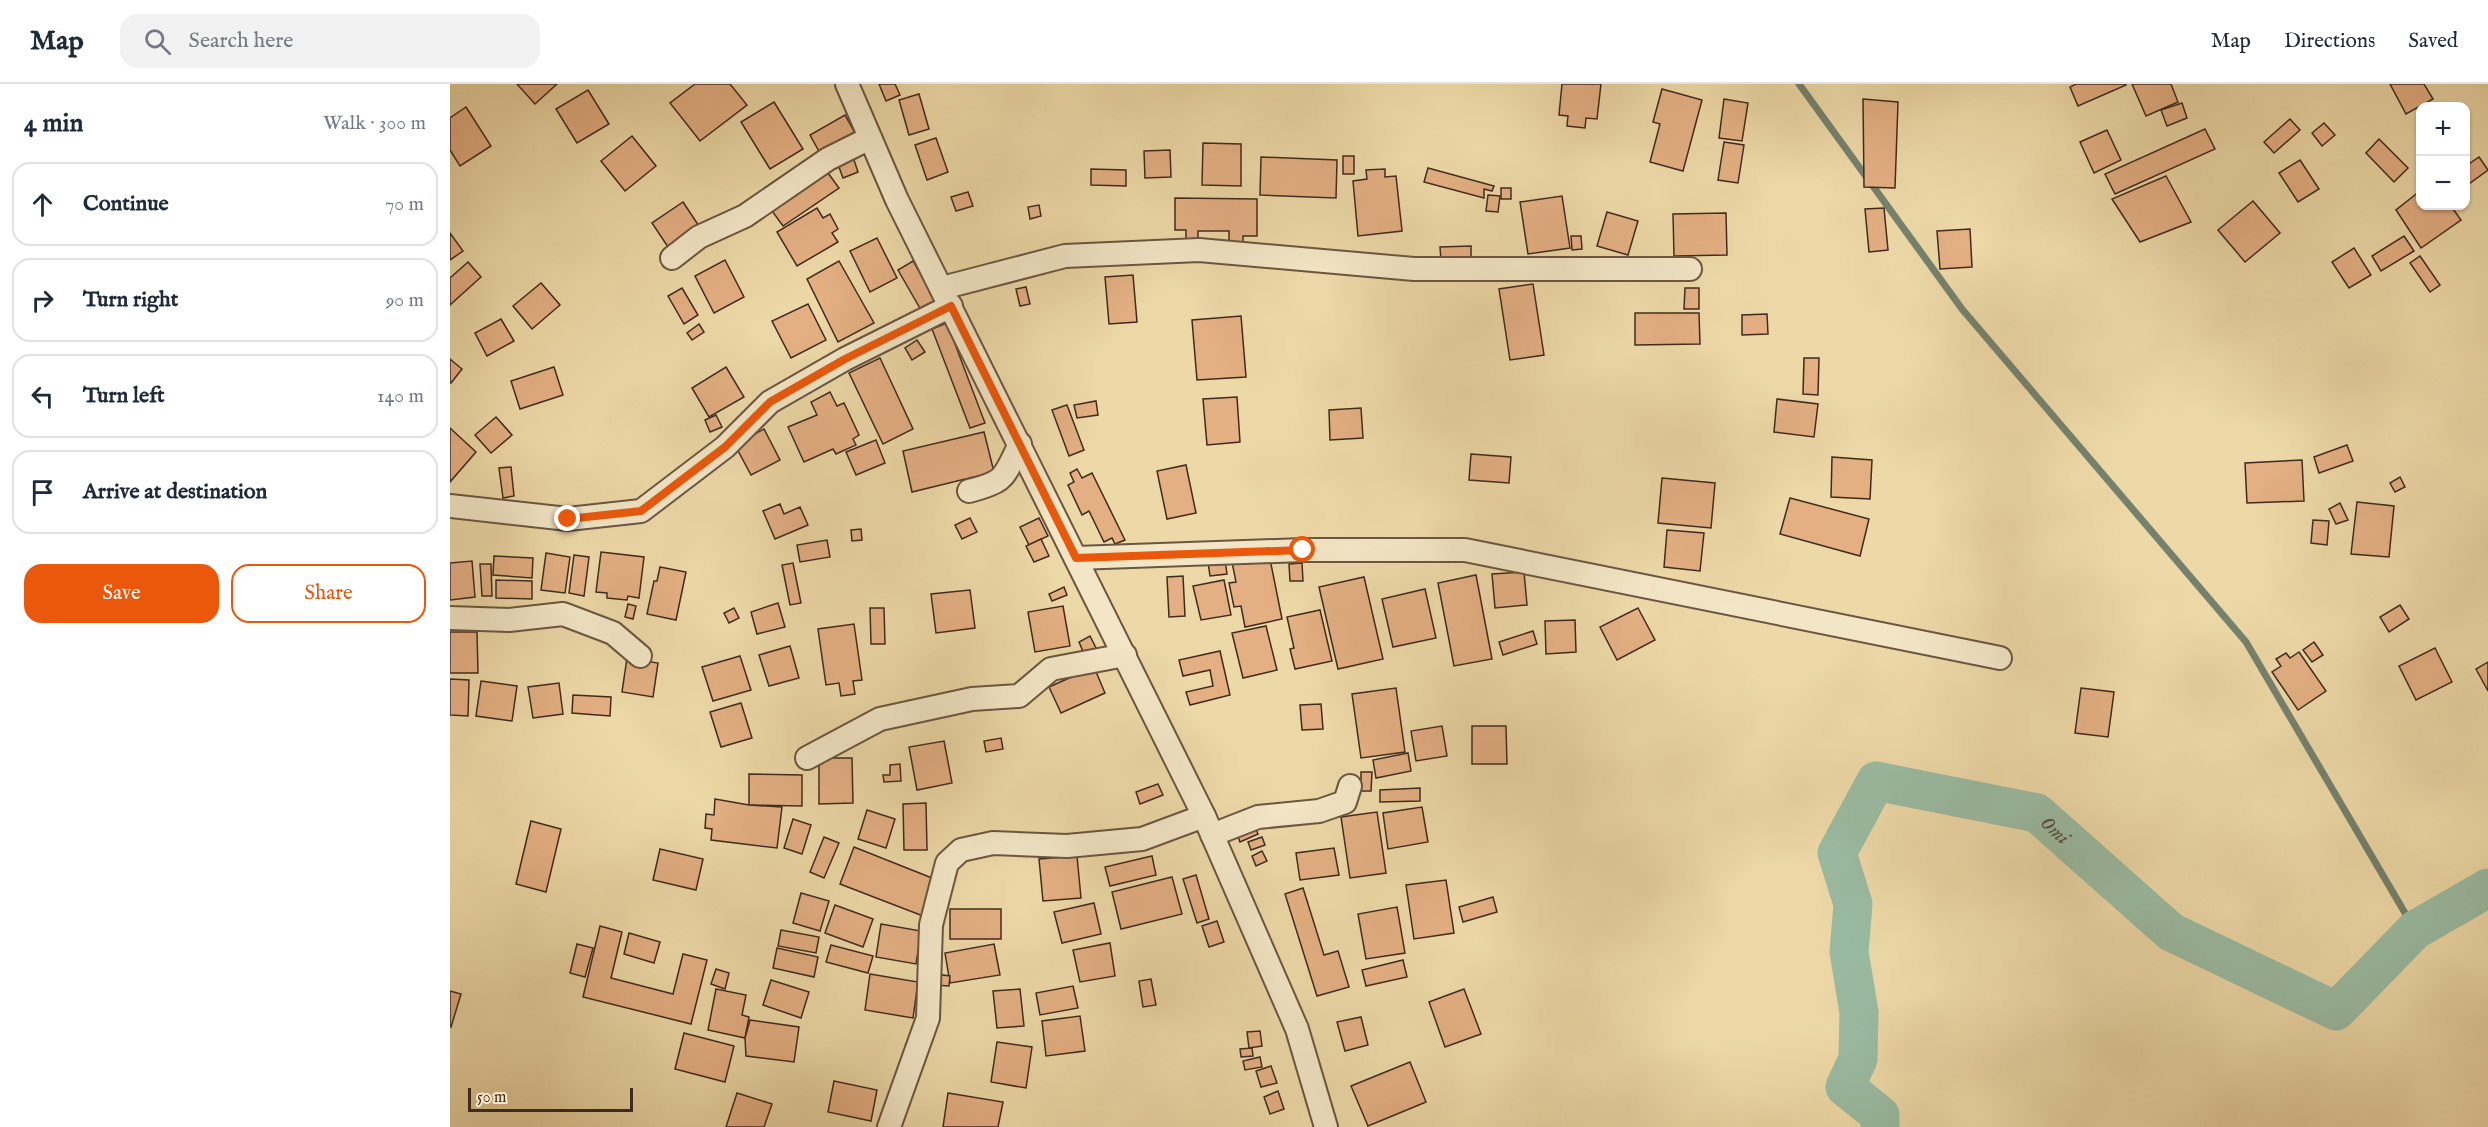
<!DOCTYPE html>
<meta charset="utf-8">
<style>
:root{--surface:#fff;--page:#f2f2f3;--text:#1f2937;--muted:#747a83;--line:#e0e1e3;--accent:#ea580c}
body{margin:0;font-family:"IM FELL English",serif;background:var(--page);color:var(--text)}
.controls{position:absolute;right:18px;top:18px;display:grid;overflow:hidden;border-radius:12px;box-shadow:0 2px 4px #0004}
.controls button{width:54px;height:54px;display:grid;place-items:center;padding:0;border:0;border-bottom:2px solid var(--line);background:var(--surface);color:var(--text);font:30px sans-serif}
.scale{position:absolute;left:18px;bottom:15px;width:165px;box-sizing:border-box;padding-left:6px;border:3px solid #402b1e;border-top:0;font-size:16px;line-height:21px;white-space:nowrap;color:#402b1e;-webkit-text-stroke:4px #f3e6c6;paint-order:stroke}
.stop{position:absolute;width:18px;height:18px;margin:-14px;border:4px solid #ea580c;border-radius:50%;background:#fff}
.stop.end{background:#ea580c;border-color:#fff;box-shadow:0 2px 6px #0008}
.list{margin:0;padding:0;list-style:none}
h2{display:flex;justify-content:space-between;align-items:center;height:78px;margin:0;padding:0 24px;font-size:26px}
h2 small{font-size:20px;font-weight:400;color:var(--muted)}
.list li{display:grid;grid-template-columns:39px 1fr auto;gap:18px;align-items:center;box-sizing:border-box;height:84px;margin:0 12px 12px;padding:0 12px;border:2px solid var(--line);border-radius:18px}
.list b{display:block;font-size:22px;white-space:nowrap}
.list em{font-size:20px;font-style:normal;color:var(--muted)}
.actions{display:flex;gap:12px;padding:18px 24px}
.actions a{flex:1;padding:14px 0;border:2px solid var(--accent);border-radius:18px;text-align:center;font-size:21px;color:var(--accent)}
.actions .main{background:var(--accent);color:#fff}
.icon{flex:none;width:33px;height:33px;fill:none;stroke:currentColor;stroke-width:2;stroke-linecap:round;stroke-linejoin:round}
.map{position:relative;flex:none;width:2038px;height:1043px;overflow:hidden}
header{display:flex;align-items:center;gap:36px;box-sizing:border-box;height:84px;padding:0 30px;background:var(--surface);border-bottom:2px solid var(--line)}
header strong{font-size:28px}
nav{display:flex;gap:33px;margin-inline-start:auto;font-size:21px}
.search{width:420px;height:54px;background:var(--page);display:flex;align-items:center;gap:15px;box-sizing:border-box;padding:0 21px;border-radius:18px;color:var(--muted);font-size:22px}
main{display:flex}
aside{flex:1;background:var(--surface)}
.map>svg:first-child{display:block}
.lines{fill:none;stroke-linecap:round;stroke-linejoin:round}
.stream{stroke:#76816d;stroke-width:7}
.river{stroke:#9abba2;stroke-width:39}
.building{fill:#e3af83;stroke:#402b1e;stroke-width:1.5}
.minor-casing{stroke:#6b5640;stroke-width:26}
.minor{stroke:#f3e6c6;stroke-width:22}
.route{stroke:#ea580c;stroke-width:8}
.labels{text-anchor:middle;stroke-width:4.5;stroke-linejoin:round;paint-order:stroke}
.water-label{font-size:20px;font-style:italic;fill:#564f3f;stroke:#f3e6c6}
</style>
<header>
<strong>Map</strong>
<div class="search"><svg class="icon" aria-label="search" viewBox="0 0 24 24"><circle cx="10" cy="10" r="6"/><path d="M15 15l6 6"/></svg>Search here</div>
<nav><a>Map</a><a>Directions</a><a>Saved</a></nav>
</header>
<main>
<aside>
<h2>4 min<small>Walk · 300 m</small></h2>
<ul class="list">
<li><svg class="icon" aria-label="ahead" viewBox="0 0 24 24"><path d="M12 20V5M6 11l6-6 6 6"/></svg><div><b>Continue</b></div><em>70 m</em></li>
<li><svg class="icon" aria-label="right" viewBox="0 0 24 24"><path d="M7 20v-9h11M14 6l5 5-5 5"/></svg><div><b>Turn right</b></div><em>90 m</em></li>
<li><svg class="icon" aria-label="left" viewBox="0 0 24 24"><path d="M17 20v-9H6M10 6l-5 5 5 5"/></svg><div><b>Turn left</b></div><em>140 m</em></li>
<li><svg class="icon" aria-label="arrive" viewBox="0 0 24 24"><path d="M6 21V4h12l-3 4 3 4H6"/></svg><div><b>Arrive at destination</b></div></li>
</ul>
<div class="actions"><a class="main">Save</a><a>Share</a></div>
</aside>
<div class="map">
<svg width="2038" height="1043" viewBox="0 0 2038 1043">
<rect width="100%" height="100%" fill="#edd8a7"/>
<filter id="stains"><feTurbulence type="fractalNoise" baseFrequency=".00333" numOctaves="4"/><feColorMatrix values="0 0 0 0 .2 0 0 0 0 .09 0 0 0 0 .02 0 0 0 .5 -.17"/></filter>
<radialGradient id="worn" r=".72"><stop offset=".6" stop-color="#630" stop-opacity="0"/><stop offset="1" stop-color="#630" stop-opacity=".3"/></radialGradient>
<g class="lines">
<polyline class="stream" points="1349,0 1512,225 1796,558 1965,846"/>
<path class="river" id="s1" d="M1430,1043v-12l-35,-28 13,-28 1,-47 -10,-60 4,-48 -16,-51 39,-72 161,32 134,119 165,79 79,-81 73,-42"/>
</g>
<g class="building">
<polygon points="67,0 107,0 85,20"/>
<polygon points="245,0 280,0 297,21 250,57 220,19"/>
<polygon points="429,0 445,0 450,11 436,17"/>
<polygon points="1112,0 1151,0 1147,35 1136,34 1135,44 1117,42 1118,32 1109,31"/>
<polygon points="1626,0 1676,0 1676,1 1628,22 1620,3"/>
<polygon points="1682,0 1721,0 1728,18 1696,32"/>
<polygon points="1940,0 1974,0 1983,15 1956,30"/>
<polygon points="1212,5 1252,16 1233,87 1200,78 1210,40 1203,38"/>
<polygon points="138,6 159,40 127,59 106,25"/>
<polygon points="469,10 479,45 459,51 449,16"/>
<polygon points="1274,15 1298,19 1292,57 1269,54"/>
<polygon points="1413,15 1448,18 1445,104 1414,103"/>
<polygon points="324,18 353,65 320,85 291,38"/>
<polygon points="1732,19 1737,34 1717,42 1711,26"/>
<polygon points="16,23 41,62 10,82 0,66 0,34"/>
<polygon points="395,31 406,51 371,71 360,51"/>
<polygon points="1840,35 1850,46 1824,69 1814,58"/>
<polygon points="1874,39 1885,51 1872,62 1862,49"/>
<polygon points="1755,45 1765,65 1665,110 1655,90"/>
<polygon points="1657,46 1671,76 1644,89 1630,58"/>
<polygon points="182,52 206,82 175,107 151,77"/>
<polygon points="486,54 498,88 477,96 465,61"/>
<polygon points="1929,55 1958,84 1944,98 1916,69"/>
<polygon points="1274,58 1294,61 1288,99 1268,96"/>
<polygon points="753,59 791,60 791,102 752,101"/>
<polygon points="720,66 721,93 695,94 694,67"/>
<polygon points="402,70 408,88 393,94 386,75"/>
<rect x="893" y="72" width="11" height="18"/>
<polygon points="811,73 887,76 886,114 810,111"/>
<polygon points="2029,73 2038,86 2016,102 2016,82"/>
<polygon points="1850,76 1869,105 1848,118 1829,89"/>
<polygon points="978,84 1044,102 1042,107 1034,105 1034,114 974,98"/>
<polygon points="641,85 676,86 676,102 641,101"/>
<polygon points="935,85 935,93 946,92 952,147 908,152 903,97 917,95 916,86"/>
<polygon points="378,89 389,104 333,142 322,127"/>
<polygon points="1716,92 1741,138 1690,158 1662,115"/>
<rect x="1051" y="104" width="10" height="11"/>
<polygon points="1970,107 1970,122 2001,122 2011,136 1971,164 1946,126"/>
<polygon points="518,108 523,122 506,127 501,113"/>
<polygon points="1038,111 1050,112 1048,128 1036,127"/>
<polygon points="1112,112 1120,164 1078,170 1070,118"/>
<polygon points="725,114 807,115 807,152 793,152 793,160 779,159 779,147 748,147 748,156 736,156 736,146 725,146"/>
<polygon points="1803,117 1830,149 1795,178 1768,146"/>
<polygon points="233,118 251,145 220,166 202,139"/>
<polygon points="589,121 591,132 580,135 578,123"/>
<polygon points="367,124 373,134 380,130 388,145 382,149 388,158 347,182 327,148"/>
<polygon points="1434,124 1438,166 1419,168 1415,125"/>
<polygon points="1157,128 1188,137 1178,171 1147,162"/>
<polygon points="1276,129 1277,171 1224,172 1223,130"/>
<polygon points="1520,145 1522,183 1490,185 1487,147"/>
<polygon points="0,149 13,167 0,176"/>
<polygon points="1121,152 1131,152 1132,165 1122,166"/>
<polygon points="1954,152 1964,167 1931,187 1922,172"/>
<polygon points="427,154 447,194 420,208 400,167"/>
<polygon points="1021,162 1021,176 991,176 990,163"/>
<polygon points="1904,164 1921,191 1899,204 1882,178"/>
<polygon points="1970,172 1990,201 1980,208 1960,179"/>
<polygon points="275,176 294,213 264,229 245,192"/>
<polygon points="389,177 424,239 388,258 357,195"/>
<polygon points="463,177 486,217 471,226 448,186"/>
<polygon points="18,178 31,193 0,221 0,194"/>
<polygon points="683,191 687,238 659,240 655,193"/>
<polygon points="91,199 110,221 82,245 63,222"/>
<polygon points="1083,200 1094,271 1060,276 1049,205"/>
<polygon points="576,203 580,220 570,222 566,205"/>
<polygon points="232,204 248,231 234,240 218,212"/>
<polygon points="1235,204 1249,204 1249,225 1234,225"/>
<polygon points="358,220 376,256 341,274 322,237"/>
<polygon points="1185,229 1249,229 1250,260 1185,261"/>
<polygon points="1317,230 1318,250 1292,251 1292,231"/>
<polygon points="791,232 796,293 747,296 742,236"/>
<polygon points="51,235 64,257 37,272 25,249"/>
<polygon points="497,239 535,339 520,344 482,245"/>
<polygon points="249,240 254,248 242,256 237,249"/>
<polygon points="467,256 475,268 462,276 455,264"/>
<polygon points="430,274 463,345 433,360 399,289"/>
<polygon points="1354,274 1369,274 1368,311 1353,310"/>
<polygon points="0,275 12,285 1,299 0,298"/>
<polygon points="104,283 113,311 70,325 61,297"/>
<polygon points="276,283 294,313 259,333 242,304"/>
<polygon points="380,308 387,322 394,319 409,351 403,355 406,361 386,370 383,365 354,378 338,343 367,331 361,318"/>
<polygon points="787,313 790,358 757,361 753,315"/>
<polygon points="1327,315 1368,320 1364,353 1324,348"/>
<polygon points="646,317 648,331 627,334 624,321"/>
<polygon points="617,321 634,366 619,372 602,326"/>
<polygon points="911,324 913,354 880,356 879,326"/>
<polygon points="266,331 272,343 260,348 255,336"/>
<polygon points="46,333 62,351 41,369 25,351"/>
<polygon points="0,344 26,368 0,398"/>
<polygon points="314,345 330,376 301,391 285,361"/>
<polygon points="534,348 544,388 462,408 453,367"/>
<polygon points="426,356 435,379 406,391 396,368"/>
<polygon points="1897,361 1903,377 1869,389 1864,373"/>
<polygon points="1021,370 1061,373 1059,399 1019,396"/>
<polygon points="1382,373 1422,376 1420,415 1381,413"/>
<polygon points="1852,376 1854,417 1797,419 1795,379"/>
<polygon points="736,381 746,429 717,435 707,387"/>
<polygon points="61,383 64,412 53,414 49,384"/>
<polygon points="627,385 632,394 642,389 675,456 665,460 662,454 654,458 639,427 632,431 618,401 624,398 620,389"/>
<polygon points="1950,393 1955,403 1945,408 1940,399"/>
<polygon points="1212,394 1265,399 1261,444 1208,439"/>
<polygon points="1340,414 1419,435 1410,472 1330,450"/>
<polygon points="1907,418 1944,422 1939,473 1901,470"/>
<polygon points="1890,419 1898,436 1886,440 1879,425"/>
<polygon points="330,420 334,430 350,423 358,441 325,455 313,427"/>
<polygon points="520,434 527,448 512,455 505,441"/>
<polygon points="589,434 598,452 579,461 570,443"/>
<polygon points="1863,436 1879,437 1877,461 1861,459"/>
<polygon points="411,445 412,456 402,457 401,446"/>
<polygon points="1217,446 1254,449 1250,487 1214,483"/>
<polygon points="591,455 599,472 584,478 576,462"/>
<polygon points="377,456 380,473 350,478 347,461"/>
<polygon points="151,468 194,473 189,514 178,512 177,516 157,514 157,509 146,508"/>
<polygon points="96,469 120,473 115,509 91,506"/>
<polygon points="819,470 832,535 795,543 791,522 784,523 779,499 786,498 782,478"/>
<polygon points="124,471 139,473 134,512 119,509"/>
<polygon points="44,472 83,474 82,494 43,491"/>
<polygon points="775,476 777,490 760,492 758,478"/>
<polygon points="22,477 25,513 0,516 0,479"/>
<polygon points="343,479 351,519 340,521 332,481"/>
<polygon points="852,479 853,497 840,497 839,480"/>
<polygon points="30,480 41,480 42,512 32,512"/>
<polygon points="210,483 236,488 226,536 197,530 204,497 207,497"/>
<polygon points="1074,488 1077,521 1045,524 1042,490"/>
<polygon points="1026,491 1042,575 1004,582 988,499"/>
<polygon points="733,492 735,532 719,533 717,493"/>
<polygon points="914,493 933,575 888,585 869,503"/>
<polygon points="46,496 82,497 82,515 46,514"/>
<polygon points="774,496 781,531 751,536 743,502"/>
<polygon points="614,503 617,511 602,517 599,510"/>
<polygon points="975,505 986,554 943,563 932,515"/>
<polygon points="520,506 525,544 486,549 481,510"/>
<polygon points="328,519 335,543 307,550 301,528"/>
<polygon points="178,520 186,522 183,535 175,533"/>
<polygon points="1950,521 1959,535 1939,548 1930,533"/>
<polygon points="613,522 620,562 585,568 578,528"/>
<polygon points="284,524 289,534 279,539 274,529"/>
<polygon points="420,524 434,524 435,560 421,560"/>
<polygon points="1188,524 1205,556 1167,576 1150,543"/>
<polygon points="870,526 882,577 845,585 840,565 844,564 837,533"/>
<polygon points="1125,536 1126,568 1096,570 1095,537"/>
<polygon points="404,540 412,596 403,597 405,610 391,612 389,599 376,601 368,545"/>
<polygon points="816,542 827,586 793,594 782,549"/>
<polygon points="1083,547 1087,560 1053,571 1049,558"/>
<polygon points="0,548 27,548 28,589 0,589"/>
<polygon points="640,552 647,566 635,572 629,558"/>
<polygon points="1864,558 1873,571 1862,578 1853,566"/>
<polygon points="340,562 349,594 319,602 309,571"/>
<polygon points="1985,564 2002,598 1966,616 1949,582"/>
<polygon points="770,567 780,611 740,621 736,608 763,602 760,586 733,592 729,576"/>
<polygon points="1849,568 1876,607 1848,626 1822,588 1831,582 1826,575 1836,569 1840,574"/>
<polygon points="290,572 301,606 263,617 252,583"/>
<polygon points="177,574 208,579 203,613 172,608"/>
<polygon points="2038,578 2038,607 2026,585"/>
<polygon points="644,583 655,609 611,629 599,603"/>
<polygon points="0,595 19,596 18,632 0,631"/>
<polygon points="31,597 67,602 62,637 26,632"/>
<polygon points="109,599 113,630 83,634 78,603"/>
<polygon points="946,604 955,668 911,674 902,610"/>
<polygon points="1631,604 1664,608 1658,653 1625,649"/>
<polygon points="123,611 161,613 160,632 122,629"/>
<polygon points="291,619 302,654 271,663 260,628"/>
<polygon points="871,620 873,645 852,646 850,621"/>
<polygon points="992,642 997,672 966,677 961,647"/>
<polygon points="1022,642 1056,642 1057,680 1022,680"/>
<polygon points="551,654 553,665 536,668 534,657"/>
<polygon points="494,657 502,699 467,706 459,663"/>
<polygon points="958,669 961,687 926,694 923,676"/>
<polygon points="369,674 402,674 403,719 369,720"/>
<polygon points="450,680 451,697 434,698 433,691 440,691 440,681"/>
<polygon points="911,688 922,688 921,707 911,707"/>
<polygon points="299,690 352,691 352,722 299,721"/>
<polygon points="708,700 713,711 690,720 686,708"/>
<polygon points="970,704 970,717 930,718 930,706"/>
<polygon points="265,715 299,721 332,723 327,764 261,756 262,745 255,744 256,730 264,731"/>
<polygon points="476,719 477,766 454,766 453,720"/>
<polygon points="972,723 978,758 938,765 933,729"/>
<polygon points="417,726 445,735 436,764 408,755"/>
<polygon points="927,728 936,789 900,794 891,733"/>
<polygon points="343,735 361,741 352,770 334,764"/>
<polygon points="81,737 111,745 96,808 66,800"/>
<polygon points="804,740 808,750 790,758 786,748"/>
<polygon points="374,753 389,759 374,794 360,788"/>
<polygon points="812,753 815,761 801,766 798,758"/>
<polygon points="404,763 487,796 473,832 390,800"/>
<polygon points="884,764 889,791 850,796 846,769"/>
<polygon points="210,765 253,775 246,806 203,796"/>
<polygon points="812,767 817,777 806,782 802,772"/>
<polygon points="627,772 631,814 593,817 589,775"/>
<polygon points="702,772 706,791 660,802 655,783"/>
<polygon points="746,791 759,835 747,839 733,795"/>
<polygon points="722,793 732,830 671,845 662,808"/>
<polygon points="996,796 1004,849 964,855 956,801"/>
<polygon points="853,804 874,871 888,867 899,903 867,912 835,810"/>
<polygon points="351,809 379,817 370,847 343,839"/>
<polygon points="1043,813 1047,828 1013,838 1009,823"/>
<polygon points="644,819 651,850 612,859 604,828"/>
<polygon points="385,821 423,835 413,863 375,849"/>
<polygon points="947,823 955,869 916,875 908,830"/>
<rect x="500" y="825" width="51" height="30"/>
<polygon points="767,837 774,858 759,863 752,842"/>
<polygon points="431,840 471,847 466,880 426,873"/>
<polygon points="150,842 172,848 161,894 223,910 233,870 257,876 241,940 133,913"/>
<polygon points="331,846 369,853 366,869 328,862"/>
<polygon points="179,849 210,858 204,879 174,870"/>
<polygon points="660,859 665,892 630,898 623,866"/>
<polygon points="127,860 143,864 135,893 120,889"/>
<polygon points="544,860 550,891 500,899 495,869"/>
<polygon points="381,861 423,872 418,889 376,878"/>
<polygon points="327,864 368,873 364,893 323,884"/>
<polygon points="953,876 957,893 916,902 912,886"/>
<polygon points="266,885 279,889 275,905 261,900"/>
<polygon points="420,890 468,898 463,934 415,926"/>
<polygon points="485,890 500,892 499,902 484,901"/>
<polygon points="701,895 706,921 693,923 689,897"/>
<polygon points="321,896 359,908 351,934 313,921"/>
<polygon points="623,902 628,924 590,931 586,909"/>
<polygon points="266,905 296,911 292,931 299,933 295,954 258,946"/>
<polygon points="570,905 574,942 547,944 543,907"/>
<polygon points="1014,905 1031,950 995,963 979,918"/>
<polygon points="0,907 11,910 1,943 0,942"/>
<polygon points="630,932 635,967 596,972 592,937"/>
<polygon points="911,933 918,961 895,967 887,938"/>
<polygon points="300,936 349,943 344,978 296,972 295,954"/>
<polygon points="810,947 812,962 799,964 797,948"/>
<polygon points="234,949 284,962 275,998 225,985"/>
<polygon points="547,958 582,963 576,1004 541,998"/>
<polygon points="802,964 803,972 791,973 790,965"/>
<polygon points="810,973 812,983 795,986 793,977"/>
<polygon points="960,978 976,1018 918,1042 901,1002"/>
<polygon points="821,982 827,999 811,1003 806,987"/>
<polygon points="384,997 427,1006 421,1037 378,1028"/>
<polygon points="828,1007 834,1025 820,1030 814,1013"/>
<polygon points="287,1009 322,1020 314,1043 276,1043"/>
<polygon points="498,1009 553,1018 548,1043 493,1043"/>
</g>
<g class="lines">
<defs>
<g id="minor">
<polyline points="397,0 447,116 754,732 847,945 876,1043"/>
<polyline points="222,174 249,153 295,132 378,75 420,54"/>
<polyline points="492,204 615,172 749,166 964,185 1240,185"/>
<path d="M519,407c38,-10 34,-13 51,-47"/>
<polyline points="0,422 118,435 191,427 275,363 320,318 395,275 501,222"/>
<polyline points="626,474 853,466 1015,466 1550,574"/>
<polyline points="0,534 59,536 113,530 163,549 190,572"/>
<polyline points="357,674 430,635 522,615 569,612 601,585 675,571"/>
<polyline points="762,751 808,733 869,727 895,718 900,702"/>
<polyline points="439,1043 478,934 481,841 497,779 511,766 543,759 617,762 692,755 754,732"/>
</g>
</defs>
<use href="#minor" class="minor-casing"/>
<use href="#minor" class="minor"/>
</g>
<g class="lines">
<polyline class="route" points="118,435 191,427 275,363 320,318 395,275 501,222 626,474 853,466"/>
</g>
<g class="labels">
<g class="water-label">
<text dy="7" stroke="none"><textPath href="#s1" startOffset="568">Omi</textPath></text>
</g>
</g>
<rect width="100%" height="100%" filter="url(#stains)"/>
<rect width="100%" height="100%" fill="url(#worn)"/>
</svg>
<div class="controls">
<button>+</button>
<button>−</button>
</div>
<div class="scale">50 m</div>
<div class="stop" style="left:853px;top:466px"></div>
<div class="stop end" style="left:118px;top:435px"></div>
</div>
</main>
